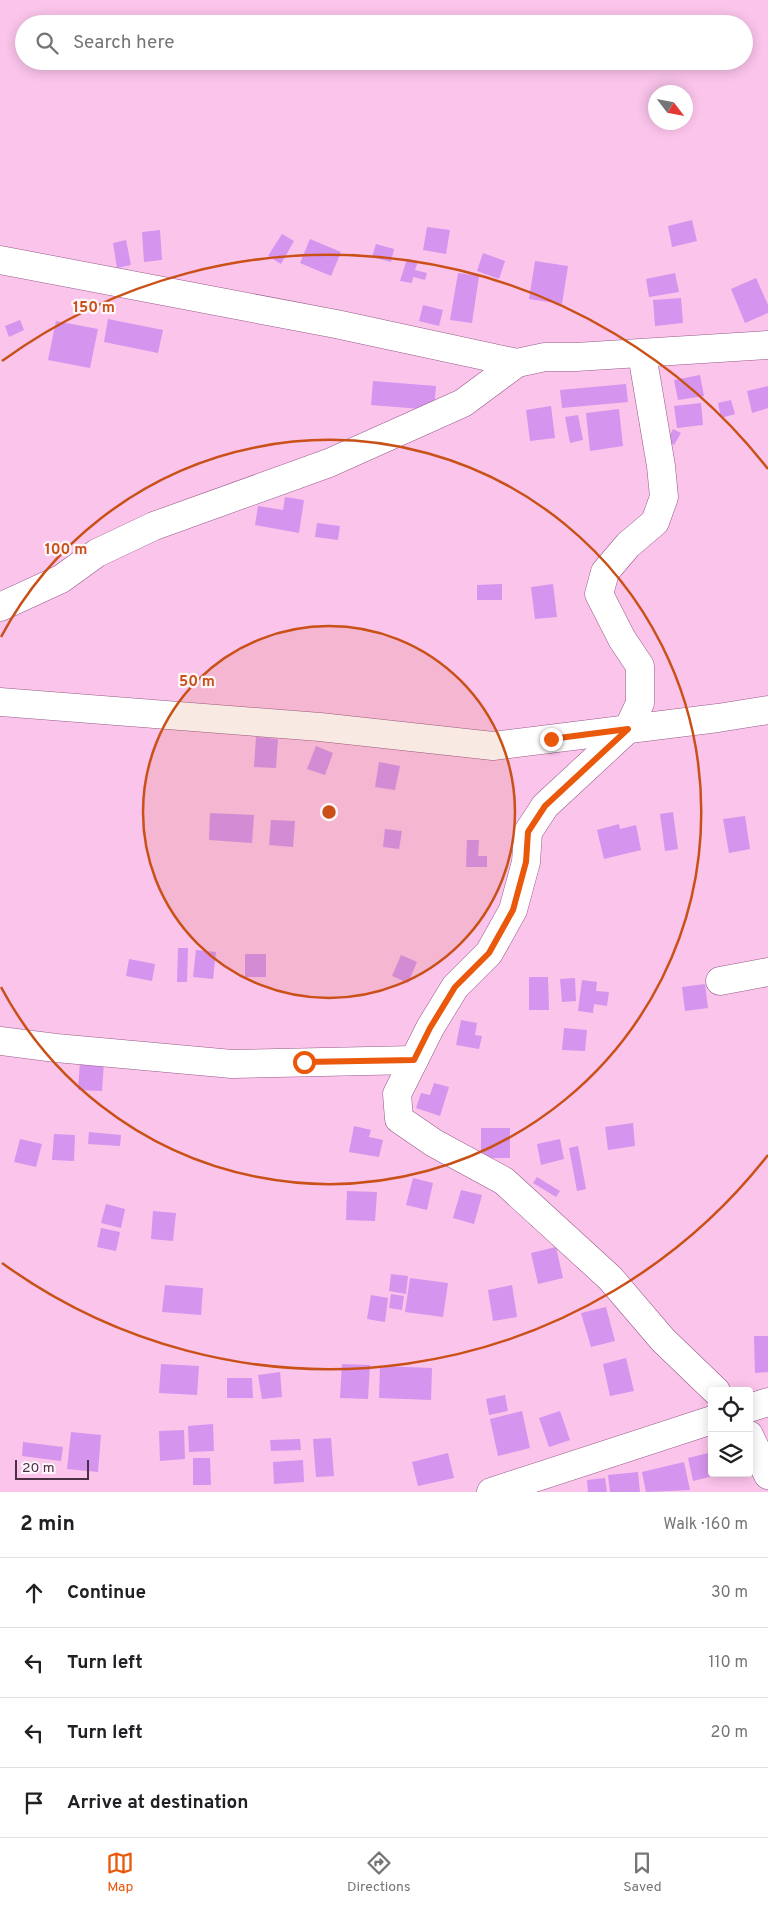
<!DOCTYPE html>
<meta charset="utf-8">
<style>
:root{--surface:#fff;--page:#f6f6f6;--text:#202124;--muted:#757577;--line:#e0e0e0;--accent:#ea580c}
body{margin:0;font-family:Overpass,sans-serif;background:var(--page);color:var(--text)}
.controls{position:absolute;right:15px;bottom:15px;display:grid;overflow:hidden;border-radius:5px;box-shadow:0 2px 12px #0003}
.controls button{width:45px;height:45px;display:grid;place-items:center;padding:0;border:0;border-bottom:1px solid var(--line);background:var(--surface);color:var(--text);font:25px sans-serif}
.compass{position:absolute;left:648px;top:85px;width:45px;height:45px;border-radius:50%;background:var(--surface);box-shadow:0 2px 12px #0003;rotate:122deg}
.scale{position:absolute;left:15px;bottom:12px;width:74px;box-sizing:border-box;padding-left:5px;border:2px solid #4b3044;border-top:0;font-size:14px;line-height:18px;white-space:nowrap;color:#4b3044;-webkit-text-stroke:4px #fef6fb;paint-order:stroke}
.stop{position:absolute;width:15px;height:15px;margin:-11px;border:4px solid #ea580c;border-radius:50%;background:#fff}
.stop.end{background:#ea580c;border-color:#fff;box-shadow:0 1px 5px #0008}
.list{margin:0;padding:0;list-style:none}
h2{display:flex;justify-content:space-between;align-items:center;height:65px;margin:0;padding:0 20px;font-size:21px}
h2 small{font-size:16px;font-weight:400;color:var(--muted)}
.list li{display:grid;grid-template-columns:32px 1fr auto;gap:15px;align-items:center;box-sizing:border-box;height:70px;padding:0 20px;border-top:1px solid var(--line)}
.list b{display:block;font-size:19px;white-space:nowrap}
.list em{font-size:16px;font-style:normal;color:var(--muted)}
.icon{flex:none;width:28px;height:28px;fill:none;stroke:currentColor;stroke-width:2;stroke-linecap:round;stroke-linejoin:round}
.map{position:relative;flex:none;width:768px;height:1492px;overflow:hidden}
.search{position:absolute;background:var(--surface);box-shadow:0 2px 12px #0003;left:15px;right:15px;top:15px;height:55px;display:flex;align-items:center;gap:12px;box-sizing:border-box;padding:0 18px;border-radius:28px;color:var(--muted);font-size:19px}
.sheet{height:345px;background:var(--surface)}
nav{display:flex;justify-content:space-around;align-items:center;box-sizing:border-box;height:70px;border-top:1px solid var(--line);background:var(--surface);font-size:14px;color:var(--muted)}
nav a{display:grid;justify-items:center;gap:2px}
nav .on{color:var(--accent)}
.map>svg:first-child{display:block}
.building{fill:#d594ed}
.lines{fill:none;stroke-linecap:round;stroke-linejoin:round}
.street-casing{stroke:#965a87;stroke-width:29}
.secondary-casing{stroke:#965a87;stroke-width:29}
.street{stroke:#fff;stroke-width:28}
.secondary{stroke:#fff;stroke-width:28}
.route{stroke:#ea580c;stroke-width:6}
.ring{fill:none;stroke:#c95117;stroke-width:2.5}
.centre{fill:#c95117;stroke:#fef6fb;stroke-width:2.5}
.ring-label{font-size:15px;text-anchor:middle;font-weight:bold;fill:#c95117;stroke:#fef6fb;stroke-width:4.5;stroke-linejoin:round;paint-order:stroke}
</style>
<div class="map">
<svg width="768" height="1492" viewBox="0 0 768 1492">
<rect width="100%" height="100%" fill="#fbc4eb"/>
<g class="building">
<polygon points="692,220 697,241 672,247 668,226"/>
<polygon points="427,227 450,230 446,254 423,250"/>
<polygon points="160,230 162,260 144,262 142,232"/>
<polygon points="282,234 294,241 281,264 268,256"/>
<polygon points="310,239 341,252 331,276 300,263"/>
<polygon points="126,240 131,265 117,268 113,243"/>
<polygon points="376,244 394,249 391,262 372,257"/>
<polygon points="483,253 505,261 499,279 477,271"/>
<polygon points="407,259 418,261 415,270 427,273 425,280 413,277 412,283 400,281"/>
<polygon points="535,261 568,266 562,304 529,299"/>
<polygon points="458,273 479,276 472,323 450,320"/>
<polygon points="675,273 679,292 649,297 646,279"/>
<polygon points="756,278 768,305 768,313 745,323 731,289"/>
<polygon points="681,298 683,323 655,326 653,300"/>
<polygon points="423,305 443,310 439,326 419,321"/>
<polygon points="108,319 163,330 158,353 104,342"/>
<polygon points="20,320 24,330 9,337 5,326"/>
<polygon points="56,321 98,329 90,368 48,360"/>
<polygon points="700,375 704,396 678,400 674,380"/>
<polygon points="373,381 436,386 434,410 371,405"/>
<polygon points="626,384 628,402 562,408 560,390"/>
<polygon points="768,386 768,408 752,413 747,391"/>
<polygon points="731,400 735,414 721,418 718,403"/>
<polygon points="701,403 703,425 677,428 674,406"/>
<polygon points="551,406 555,438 530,441 526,410"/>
<polygon points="619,409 623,446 590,451 586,413"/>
<polygon points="578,415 583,440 570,443 565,417"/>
<polygon points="673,429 681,433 674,445 666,441"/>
<polygon points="285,497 304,500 299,533 255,525 258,506 283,510"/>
<polygon points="317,523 340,526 338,540 315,537"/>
<polygon points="502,584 502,600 477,600 477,585"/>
<polygon points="553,584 557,617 535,619 531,587"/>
<polygon points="256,737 278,739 276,768 254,767"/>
<polygon points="316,746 333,753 325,775 307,769"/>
<polygon points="379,762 400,766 395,790 375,787"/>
<polygon points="673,812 678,849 665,851 660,814"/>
<polygon points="210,813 254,815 252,843 209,840"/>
<polygon points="745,816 750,849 729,853 723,819"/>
<polygon points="271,820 295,821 293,847 269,845"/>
<polygon points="619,824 620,829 636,825 641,850 604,859 597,830"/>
<polygon points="385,829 402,831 399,849 383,847"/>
<polygon points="467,840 479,840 478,856 487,856 487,867 466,867"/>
<polygon points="178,948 188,948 187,982 177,982"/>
<polygon points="196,950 216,952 213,979 193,977"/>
<rect x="245" y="954" width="21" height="23"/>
<polygon points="401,955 417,962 408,983 392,976"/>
<polygon points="129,959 155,964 152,981 126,976"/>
<polygon points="529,977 548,977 549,1010 529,1010"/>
<polygon points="575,978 576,1001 562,1002 560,979"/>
<polygon points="582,980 597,982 596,991 609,992 607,1006 594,1004 593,1013 578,1011"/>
<polygon points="705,984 708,1008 685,1011 682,987"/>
<polygon points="461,1020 477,1023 475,1035 482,1036 479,1049 456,1045"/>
<polygon points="564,1028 587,1030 585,1051 562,1050"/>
<polygon points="80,1061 104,1062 102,1091 78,1090"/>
<polygon points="434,1083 449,1087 440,1116 416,1108 421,1093 430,1095"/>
<polygon points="633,1123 635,1146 608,1150 605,1127"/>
<polygon points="354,1126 371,1130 369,1137 383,1140 379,1157 349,1152"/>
<rect x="481" y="1128" width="29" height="30"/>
<polygon points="89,1132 121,1135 120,1146 88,1144"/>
<polygon points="54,1134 75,1135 74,1161 52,1160"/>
<polygon points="20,1139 42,1144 36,1167 14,1162"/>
<polygon points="560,1139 564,1159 541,1165 537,1144"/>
<polygon points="578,1146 586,1189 577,1191 569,1148"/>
<polygon points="537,1177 560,1191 556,1197 533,1183"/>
<polygon points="413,1178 433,1183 427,1210 406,1205"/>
<polygon points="461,1190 482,1195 474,1224 453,1218"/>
<polygon points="347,1191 377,1192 375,1221 346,1220"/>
<polygon points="106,1204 125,1209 121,1228 101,1223"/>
<polygon points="153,1211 176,1213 173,1241 151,1239"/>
<polygon points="101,1228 120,1232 116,1251 97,1247"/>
<polygon points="556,1247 563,1278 538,1284 531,1253"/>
<polygon points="391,1274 408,1276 406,1294 389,1291"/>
<polygon points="410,1278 448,1283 443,1317 405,1312"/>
<polygon points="165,1285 203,1288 201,1315 162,1312"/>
<polygon points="512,1285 517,1317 493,1321 488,1290"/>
<polygon points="391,1294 404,1296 402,1310 389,1308"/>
<polygon points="371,1295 388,1298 385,1322 367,1319"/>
<polygon points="606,1307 615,1341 591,1347 581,1313"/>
<polygon points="754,1336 768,1336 768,1372 755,1373"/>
<polygon points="626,1358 634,1391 610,1396 603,1364"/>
<polygon points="161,1364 199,1366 197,1395 159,1393"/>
<polygon points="342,1364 370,1365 368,1399 340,1398"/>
<polygon points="380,1366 432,1368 431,1400 379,1398"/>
<polygon points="280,1372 282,1397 262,1399 258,1375"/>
<polygon points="227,1378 252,1378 253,1398 227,1398"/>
<polygon points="505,1395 508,1411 489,1415 486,1399"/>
<polygon points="522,1411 530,1448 498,1456 490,1419"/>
<polygon points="560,1411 570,1440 549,1447 539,1418"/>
<polygon points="213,1424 214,1451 189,1452 188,1426"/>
<polygon points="184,1430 185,1459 160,1461 159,1431"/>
<polygon points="71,1432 101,1435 98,1472 67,1469"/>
<polygon points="331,1438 334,1476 316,1477 313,1439"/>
<polygon points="300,1439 301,1450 271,1451 270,1440"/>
<polygon points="23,1442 63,1447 61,1461 22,1456"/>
<polygon points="712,1452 712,1473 721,1474 693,1481 688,1458"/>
<polygon points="448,1453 454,1478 418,1486 412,1462"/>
<polygon points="193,1458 210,1458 211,1485 193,1485"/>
<polygon points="303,1460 304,1482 274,1484 273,1462"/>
<polygon points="684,1462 690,1490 646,1492 642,1472"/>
<polygon points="638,1472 640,1492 610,1492 608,1475"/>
<polygon points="605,1478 607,1492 588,1492 587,1480"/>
</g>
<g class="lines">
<defs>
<g id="street">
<polyline points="642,354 661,466 664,497 655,522 628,545 605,572 599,594 622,639 640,666 640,703 628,729 545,806 528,832 526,862 513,910 489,953 455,987 430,1028 397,1094 399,1119 434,1143 504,1181 610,1278 663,1340 716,1391"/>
<polyline points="0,607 61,579 97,553 154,526 329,463 463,403 517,363"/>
<polyline points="0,702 320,727 493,746 718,718 768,710"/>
<polyline points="720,981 768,972"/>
<polyline points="0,1041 56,1048 232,1064 414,1060"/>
<polyline points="749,1435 768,1475"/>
</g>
<g id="secondary">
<polyline points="0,260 336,324 517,363 545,357 576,357 768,345"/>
<polyline points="749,1408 768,1402"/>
<polyline points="491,1492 712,1420"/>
</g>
</defs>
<use href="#street" class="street-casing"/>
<use href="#secondary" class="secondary-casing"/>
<use href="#street" class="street"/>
<use href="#secondary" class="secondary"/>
</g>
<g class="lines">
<polyline class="route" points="304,1062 414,1060 430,1028 455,987 489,953 513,910 526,862 528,832 545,806 628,729 551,739"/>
</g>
<circle cx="329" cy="812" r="186" fill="#c95117" fill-opacity=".12"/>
<g class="ring">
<circle cx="329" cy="812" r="186"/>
<path d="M1 637A372 372 0 1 1 1 987"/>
<path d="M768 1155A557 557 0 0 1 2 1263M2 361A557 557 0 0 1 768 469"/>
</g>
<circle cx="329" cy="812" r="8" class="centre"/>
<g class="ring-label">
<text x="94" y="312">150 m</text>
<text x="66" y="554">100 m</text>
<text x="197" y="686">50 m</text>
</g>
</svg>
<div class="controls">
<button><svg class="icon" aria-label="locate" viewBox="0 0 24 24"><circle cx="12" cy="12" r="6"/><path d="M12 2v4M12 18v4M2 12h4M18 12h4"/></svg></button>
<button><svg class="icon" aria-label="layers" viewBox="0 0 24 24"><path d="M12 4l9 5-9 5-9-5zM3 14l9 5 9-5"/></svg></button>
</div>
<svg class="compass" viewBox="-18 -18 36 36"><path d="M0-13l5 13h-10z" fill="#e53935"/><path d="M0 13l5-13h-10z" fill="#757577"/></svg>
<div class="scale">20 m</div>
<div class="stop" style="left:304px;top:1062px"></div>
<div class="stop end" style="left:551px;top:739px"></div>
<div class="search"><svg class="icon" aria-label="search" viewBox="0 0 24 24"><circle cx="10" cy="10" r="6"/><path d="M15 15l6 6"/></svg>Search here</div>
</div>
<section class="sheet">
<h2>2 min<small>Walk · 160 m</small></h2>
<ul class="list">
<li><svg class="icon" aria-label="ahead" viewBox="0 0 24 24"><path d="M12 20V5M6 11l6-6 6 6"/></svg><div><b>Continue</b></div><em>30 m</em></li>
<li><svg class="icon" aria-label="left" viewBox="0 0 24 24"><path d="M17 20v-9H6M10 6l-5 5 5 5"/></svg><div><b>Turn left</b></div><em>110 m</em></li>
<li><svg class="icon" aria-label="left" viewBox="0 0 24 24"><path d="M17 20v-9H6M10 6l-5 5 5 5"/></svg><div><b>Turn left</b></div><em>20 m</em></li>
<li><svg class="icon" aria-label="arrive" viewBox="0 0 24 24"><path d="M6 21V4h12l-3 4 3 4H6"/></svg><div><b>Arrive at destination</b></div></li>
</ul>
</section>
<nav>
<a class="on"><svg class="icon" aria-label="map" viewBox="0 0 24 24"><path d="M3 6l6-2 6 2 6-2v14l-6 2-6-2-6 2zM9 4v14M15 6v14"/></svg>Map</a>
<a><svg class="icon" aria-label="directions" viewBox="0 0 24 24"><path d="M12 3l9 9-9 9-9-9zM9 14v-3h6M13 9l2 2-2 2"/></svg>Directions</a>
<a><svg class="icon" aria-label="saved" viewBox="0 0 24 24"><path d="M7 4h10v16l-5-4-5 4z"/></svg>Saved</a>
</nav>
